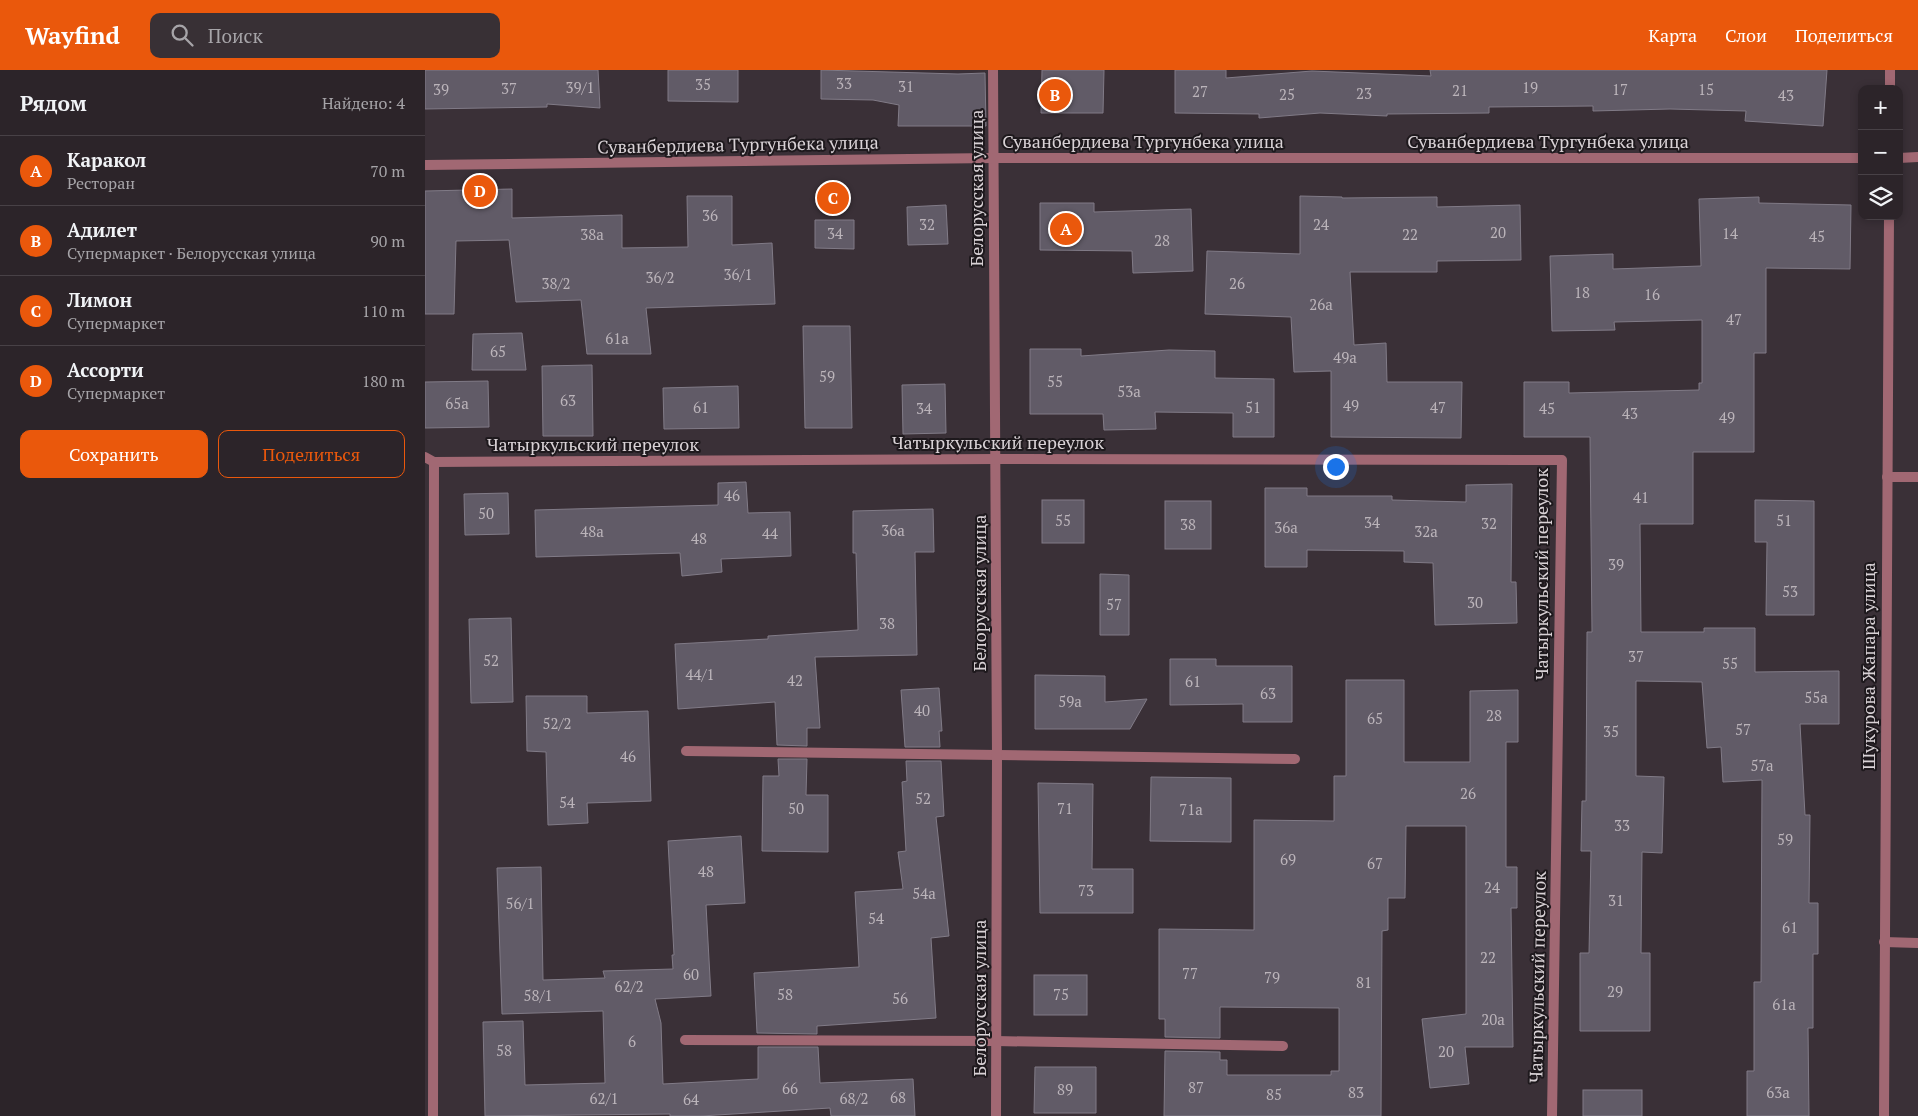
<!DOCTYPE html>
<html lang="ru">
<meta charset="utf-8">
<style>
:root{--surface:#2c2429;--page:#383035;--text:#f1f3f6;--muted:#a6a4a8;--line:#484146;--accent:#ea580c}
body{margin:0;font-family:"PT Serif",serif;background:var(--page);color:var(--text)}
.controls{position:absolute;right:15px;top:15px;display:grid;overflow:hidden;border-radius:10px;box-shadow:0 2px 8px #0003}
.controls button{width:45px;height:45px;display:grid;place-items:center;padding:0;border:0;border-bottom:1px solid var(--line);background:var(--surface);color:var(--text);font:25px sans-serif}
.you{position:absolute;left:910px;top:396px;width:18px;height:18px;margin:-12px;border:4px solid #fff;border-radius:50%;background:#1a73e8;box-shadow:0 0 0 8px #1a73e833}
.badge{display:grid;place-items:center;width:32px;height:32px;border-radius:50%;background:var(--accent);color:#fff;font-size:16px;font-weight:700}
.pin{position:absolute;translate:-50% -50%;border:2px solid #fff;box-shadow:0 1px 5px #0006}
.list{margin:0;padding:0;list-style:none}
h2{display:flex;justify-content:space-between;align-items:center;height:65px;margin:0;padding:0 20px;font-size:21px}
h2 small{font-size:16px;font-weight:400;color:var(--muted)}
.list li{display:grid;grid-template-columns:32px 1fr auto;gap:15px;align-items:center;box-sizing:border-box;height:70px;padding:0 20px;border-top:1px solid var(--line)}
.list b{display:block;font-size:19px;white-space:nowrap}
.list p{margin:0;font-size:16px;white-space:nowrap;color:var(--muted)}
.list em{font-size:16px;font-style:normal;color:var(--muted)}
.actions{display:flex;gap:10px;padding:15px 20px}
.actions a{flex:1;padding:11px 0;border:1px solid var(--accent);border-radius:10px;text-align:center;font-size:18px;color:var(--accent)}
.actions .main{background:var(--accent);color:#fff}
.icon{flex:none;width:28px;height:28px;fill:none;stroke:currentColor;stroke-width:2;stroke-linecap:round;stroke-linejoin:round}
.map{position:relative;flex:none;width:1493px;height:1046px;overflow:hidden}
header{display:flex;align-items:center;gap:30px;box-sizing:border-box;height:70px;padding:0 25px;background:var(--accent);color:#fff}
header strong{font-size:24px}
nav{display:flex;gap:28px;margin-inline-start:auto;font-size:18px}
.search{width:350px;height:45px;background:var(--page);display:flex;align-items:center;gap:12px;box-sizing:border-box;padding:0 18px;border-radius:10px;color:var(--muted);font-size:19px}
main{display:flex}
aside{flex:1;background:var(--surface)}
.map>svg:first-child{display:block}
.building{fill:#615b67;stroke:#817b87}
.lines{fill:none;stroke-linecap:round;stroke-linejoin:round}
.lane{stroke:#a16873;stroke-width:10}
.street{stroke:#a16873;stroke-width:10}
.labels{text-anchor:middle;stroke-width:4;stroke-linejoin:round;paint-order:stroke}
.number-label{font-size:15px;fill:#bbb4ba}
.street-label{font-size:18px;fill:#d9d2d6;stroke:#1e191d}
</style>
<header>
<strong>Wayfind</strong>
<div class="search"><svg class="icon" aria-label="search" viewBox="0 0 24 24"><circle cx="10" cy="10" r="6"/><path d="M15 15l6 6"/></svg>Поиск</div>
<nav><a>Карта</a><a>Слои</a><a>Поделиться</a></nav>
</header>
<main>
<aside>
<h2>Рядом<small>Найдено: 4</small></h2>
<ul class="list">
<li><span class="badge">A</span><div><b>Каракол</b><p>Ресторан</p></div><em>70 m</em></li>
<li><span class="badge">B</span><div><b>Адилет</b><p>Супермаркет · Белорусская улица</p></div><em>90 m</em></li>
<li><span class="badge">C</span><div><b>Лимон</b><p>Супермаркет</p></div><em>110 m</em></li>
<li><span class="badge">D</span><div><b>Ассорти</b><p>Супермаркет</p></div><em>180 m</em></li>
</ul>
<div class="actions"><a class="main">Сохранить</a><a>Поделиться</a></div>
</aside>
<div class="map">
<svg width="1493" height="1046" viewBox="0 0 1493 1046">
<rect width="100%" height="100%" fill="#3a3037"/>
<g class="building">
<polygon points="0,0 173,0 175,38 122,34 122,37 0,39"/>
<polygon points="243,0 313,0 313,32 243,31"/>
<polygon points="396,0 533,4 560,3 561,56 473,56 474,35 448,30 396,29"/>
<polygon points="617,0 679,0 678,43 616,43"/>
<polygon points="750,0 801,0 801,8 887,1 1006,6 1005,0 1402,0 1398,56 1320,51 1321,41 1245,39 1168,41 1168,36 1064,37 1064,43 962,44 962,46 895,43 834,48 834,44 750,43"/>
<polygon points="87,119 87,148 197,145 197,178 263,177 262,126 307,126 307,175 347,173 350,234 221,238 226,284 162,284 156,230 91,232 84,170 31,171 29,244 0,244 0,121"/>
<polygon points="875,126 917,127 917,128 1012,127 1012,137 1095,135 1096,190 1012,191 1012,202 925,202 929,275 961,273 962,312 1037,312 1036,368 906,367 906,301 869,302 866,247 780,244 782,181 875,184"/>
<polygon points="1334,127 1334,133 1426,135 1425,199 1341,198 1341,283 1329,283 1329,382 1268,382 1268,454 1215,454 1216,562 1279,562 1279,558 1330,558 1330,602 1414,601 1414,654 1375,654 1380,745 1385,745 1384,833 1393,833 1393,884 1388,884 1388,958 1383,958 1384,1046 1322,1046 1322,1001 1329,1001 1329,912 1336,912 1337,710 1298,712 1296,677 1282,678 1277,612 1211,611 1211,706 1239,707 1237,783 1217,782 1216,883 1225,883 1225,961 1155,961 1155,883 1164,883 1166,781 1156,781 1157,731 1161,731 1162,562 1167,562 1165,367 1099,367 1099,312 1144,312 1144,323 1274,320 1274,313 1277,313 1277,250 1189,252 1190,260 1127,261 1125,186 1188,184 1188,199 1276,196 1274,129"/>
<polygon points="615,133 669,133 669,142 766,139 768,201 708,203 707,181 615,180"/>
<polygon points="521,135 523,174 483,175 482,137"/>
<polygon points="390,150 429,150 429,179 390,178"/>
<polygon points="378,256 425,256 427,358 380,358"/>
<polygon points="97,263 101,300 47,300 48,264"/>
<polygon points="605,279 656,279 656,286 744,280 790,281 790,308 849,309 849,367 808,367 808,343 730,342 731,359 679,360 678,344 605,344"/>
<polygon points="167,295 168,366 118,366 117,296"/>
<polygon points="63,311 64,357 0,358 0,312"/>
<polygon points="520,314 521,363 478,364 477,315"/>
<polygon points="313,316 314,358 239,359 238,318"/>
<polygon points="321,412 323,443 365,442 366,486 296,489 297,502 257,506 255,483 111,487 110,440 293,435 293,413"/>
<polygon points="1087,414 1086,512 1091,512 1092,553 1010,555 1008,493 979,492 979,481 882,480 882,497 840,497 840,418 882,418 882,426 967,426 967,430 1041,432 1041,415"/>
<polygon points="83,423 84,464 40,465 39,424"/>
<rect x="617" y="430" width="42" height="43"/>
<polygon points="1330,430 1389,431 1389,545 1341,545 1342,472 1330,472"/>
<rect x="740" y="431" width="46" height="48"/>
<polygon points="508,439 509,482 490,482 492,585 390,587 395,658 382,658 382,676 352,675 350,632 253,639 250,574 343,569 343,566 433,560 431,483 428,483 428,441"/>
<polygon points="675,504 704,505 704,565 675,565"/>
<polygon points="86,548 88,632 46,633 44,549"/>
<polygon points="745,589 791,589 791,596 867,596 867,652 818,652 818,634 745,635"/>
<polygon points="610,605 680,606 680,632 722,629 705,659 610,659"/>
<polygon points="921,610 979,610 979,692 1045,692 1045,621 1093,620 1093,672 1081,672 1081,797 1092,797 1092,838 1086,838 1088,977 1040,977 1044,1014 1005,1018 997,949 1041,944 1041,756 981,756 980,828 963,828 963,860 957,861 956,1046 739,1046 740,981 795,982 795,990 802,990 802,1005 906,1005 906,1001 914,1001 914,938 795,937 795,968 740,967 740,949 734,949 734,859 829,860 829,750 909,751 909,706 921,706"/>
<polygon points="514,618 517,661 514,661 515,677 480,677 476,620"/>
<polygon points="101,626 162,626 162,643 223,641 226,731 162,733 163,753 123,755 121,682 102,681"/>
<polygon points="353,689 382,689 381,725 403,725 403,782 337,781 338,706 354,706"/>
<polygon points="481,691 516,691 519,746 511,747 524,866 506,868 511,948 392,956 392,964 332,963 329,903 434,897 430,822 478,819 473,782 481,781 477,712 482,711"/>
<polygon points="726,707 806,708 806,772 725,771"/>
<polygon points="613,713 668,714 667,799 708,799 708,843 615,843"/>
<polygon points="316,766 320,833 281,835 286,926 230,929 236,953 238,1014 333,1009 333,977 393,977 395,1013 488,1009 490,1046 406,1046 405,1038 276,1046 245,1046 245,1044 60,1046 58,952 98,951 100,1015 180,1013 178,941 77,944 72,798 116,797 118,910 180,908 178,901 248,899 247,885 249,885 243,771"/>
<rect x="609" y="905" width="53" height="40"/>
<polygon points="610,997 671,997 671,1043 609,1043"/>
<rect x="1158" y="1020" width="59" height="26"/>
</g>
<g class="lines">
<g class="lane">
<polyline points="261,681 870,689"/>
<polyline points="1459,872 1493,873"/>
<polyline points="260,970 571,971 858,976"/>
</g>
<g class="street">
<polyline points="568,0 572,685 571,1046"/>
<polyline points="1465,19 1465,0"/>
<polyline points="1474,88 1493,87"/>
<polyline points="0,95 568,88 1437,88"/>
<polyline points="0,387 9,392"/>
<polyline points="1462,407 1493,407"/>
<polyline points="8,1046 9,392 570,389 1137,390 1127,1046"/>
<polyline points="1459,1046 1464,146"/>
</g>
</g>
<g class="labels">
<g class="number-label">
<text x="419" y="19">33</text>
<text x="278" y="20">35</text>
<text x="481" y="22">31</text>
<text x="155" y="23">39/1</text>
<text x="1105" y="23">19</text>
<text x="84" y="24">37</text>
<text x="16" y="25">39</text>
<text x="1195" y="25">17</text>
<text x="1281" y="25">15</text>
<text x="1035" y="26">21</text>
<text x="775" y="27">27</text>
<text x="939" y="29">23</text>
<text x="862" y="30">25</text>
<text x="1361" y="31">43</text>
<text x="285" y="151">36</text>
<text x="502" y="160">32</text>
<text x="896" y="160">24</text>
<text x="1073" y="168">20</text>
<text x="410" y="169">34</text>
<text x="1305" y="169">14</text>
<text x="167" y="170">38а</text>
<text x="985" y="170">22</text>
<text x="1392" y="172">45</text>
<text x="737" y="176">28</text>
<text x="313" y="210">36/1</text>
<text x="235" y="213">36/2</text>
<text x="131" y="219">38/2</text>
<text x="812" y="219">26</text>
<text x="1157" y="228">18</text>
<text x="1227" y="230">16</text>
<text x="896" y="240">26а</text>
<text x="1309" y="255">47</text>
<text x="192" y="274">61а</text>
<text x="73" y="287">65</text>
<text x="920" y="293">49а</text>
<text x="402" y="312">59</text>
<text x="630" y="317">55</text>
<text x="704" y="327">53а</text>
<text x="143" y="336">63</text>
<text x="32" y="339">65а</text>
<text x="926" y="341">49</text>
<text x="276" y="343">61</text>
<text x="828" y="343">51</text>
<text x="1013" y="343">47</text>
<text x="499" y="344">34</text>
<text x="1122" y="344">45</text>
<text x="1205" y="349">43</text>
<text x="1302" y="353">49</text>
<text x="307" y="431">46</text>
<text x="1216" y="433">41</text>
<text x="61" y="449">50</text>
<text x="638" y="456">55</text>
<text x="1359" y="456">51</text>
<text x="947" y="458">34</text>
<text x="1064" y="459">32</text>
<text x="763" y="460">38</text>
<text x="861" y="463">36а</text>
<text x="468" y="466">36а</text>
<text x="167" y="467">48а</text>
<text x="1001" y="467">32а</text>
<text x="345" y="469">44</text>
<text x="274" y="474">48</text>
<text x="1191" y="500">39</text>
<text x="1365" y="527">53</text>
<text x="1050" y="538">30</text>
<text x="689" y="540">57</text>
<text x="462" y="559">38</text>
<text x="1211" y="592">37</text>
<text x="66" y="596">52</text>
<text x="1305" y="599">55</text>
<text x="275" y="610">44/1</text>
<text x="370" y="616">42</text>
<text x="768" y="617">61</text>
<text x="843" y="629">63</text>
<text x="1391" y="633">55а</text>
<text x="645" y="637">59а</text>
<text x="497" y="646">40</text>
<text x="1069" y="651">28</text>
<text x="950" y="654">65</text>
<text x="132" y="659">52/2</text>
<text x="1318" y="665">57</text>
<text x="1186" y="667">35</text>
<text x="203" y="692">46</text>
<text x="1337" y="701">57а</text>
<text x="1043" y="729">26</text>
<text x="498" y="734">52</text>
<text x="142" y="738">54</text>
<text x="371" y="744">50</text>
<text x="640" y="744">71</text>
<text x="766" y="745">71а</text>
<text x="1197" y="761">33</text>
<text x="1360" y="775">59</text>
<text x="863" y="795">69</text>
<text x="950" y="799">67</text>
<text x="281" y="807">48</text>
<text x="1067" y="823">24</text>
<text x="661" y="826">73</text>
<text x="499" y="829">54а</text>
<text x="1191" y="836">31</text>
<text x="95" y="839">56/1</text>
<text x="451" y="854">54</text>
<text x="1365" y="863">61</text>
<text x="1063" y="893">22</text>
<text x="765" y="909">77</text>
<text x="266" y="910">60</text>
<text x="847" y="913">79</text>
<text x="939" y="918">81</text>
<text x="204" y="922">62/2</text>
<text x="1190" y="927">29</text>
<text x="360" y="930">58</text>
<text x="636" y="930">75</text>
<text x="113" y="931">58/1</text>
<text x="475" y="934">56</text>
<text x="1359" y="940">61а</text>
<text x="1068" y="955">20а</text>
<text x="207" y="977">6</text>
<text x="79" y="986">58</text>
<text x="1021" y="987">20</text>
<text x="771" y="1023">87</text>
<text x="365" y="1024">66</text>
<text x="640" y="1025">89</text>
<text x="931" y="1028">83</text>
<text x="1353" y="1028">63а</text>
<text x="849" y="1030">85</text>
<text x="473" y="1033">68</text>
<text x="179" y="1034">62/1</text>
<text x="429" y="1034">68/2</text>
<text x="266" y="1035">64</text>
</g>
<g class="street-label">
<text x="718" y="78">Суванбердиева Тургунбека улица</text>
<text x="1123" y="78">Суванбердиева Тургунбека улица</text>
<text transform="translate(313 75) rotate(-1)" y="6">Суванбердиева Тургунбека улица</text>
<text transform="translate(552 118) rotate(-90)" y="6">Белорусская улица</text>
<text x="573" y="379">Чатыркульский переулок</text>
<text x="168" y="381">Чатыркульский переулок</text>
<text transform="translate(1117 504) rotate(-90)" y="6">Чатыркульский переулок</text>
<text transform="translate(555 523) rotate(-90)" y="6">Белорусская улица</text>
<text transform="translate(1444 596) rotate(-90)" y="6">Шукурова Жапара улица</text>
<text transform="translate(1113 907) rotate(-89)" y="6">Чатыркульский переулок</text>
<text transform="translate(555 928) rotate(-90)" y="6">Белорусская улица</text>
</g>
</g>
</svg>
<div class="controls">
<button>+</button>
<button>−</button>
<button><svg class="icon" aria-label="layers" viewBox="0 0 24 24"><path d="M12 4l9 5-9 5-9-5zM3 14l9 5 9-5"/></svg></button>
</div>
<div class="you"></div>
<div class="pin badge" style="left:641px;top:159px">A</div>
<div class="pin badge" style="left:630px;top:25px">B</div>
<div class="pin badge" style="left:408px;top:128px">C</div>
<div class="pin badge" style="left:55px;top:121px">D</div>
</div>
</main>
